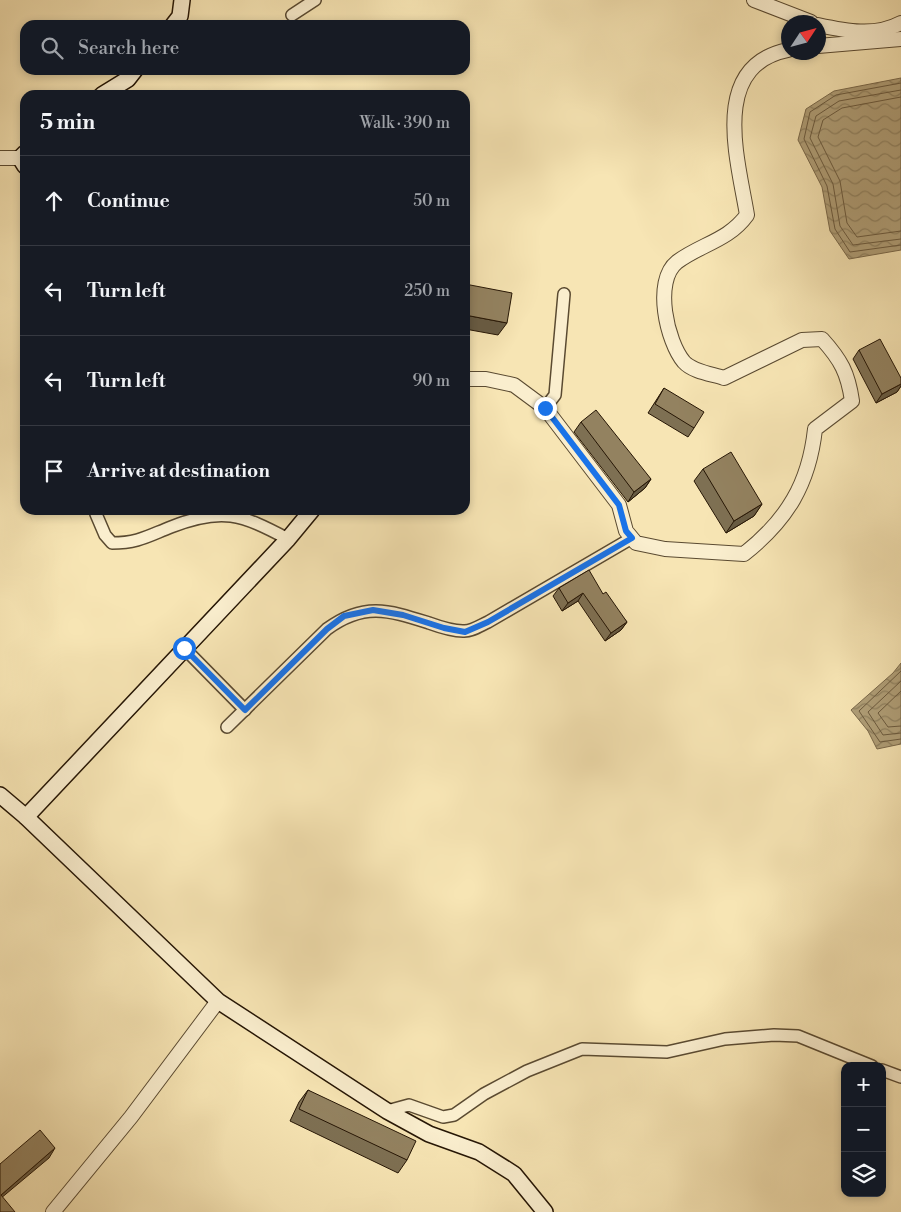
<!DOCTYPE html>
<meta charset="utf-8">
<style>
:root{--surface:#171b24;--page:#20242c;--text:#f1f3f6;--muted:#9ea1a6;--line:#363941}
body{margin:0;font-family:"Libre Bodoni",serif;background:var(--page);color:var(--text)}
.controls{position:absolute;right:15px;bottom:15px;display:grid;overflow:hidden;border-radius:10px;box-shadow:0 2px 8px #0003}
.controls button{width:45px;height:45px;display:grid;place-items:center;padding:0;border:0;border-bottom:1px solid var(--line);background:var(--surface);color:var(--text);font:25px sans-serif}
.compass{position:absolute;left:781px;top:15px;width:45px;height:45px;border-radius:50%;background:var(--surface);box-shadow:0 2px 8px #0003;rotate:54deg}
.stop{position:absolute;width:15px;height:15px;margin:-11px;border:4px solid #1a73e8;border-radius:50%;background:#fff}
.stop.end{background:#1a73e8;border-color:#fff;box-shadow:0 1px 5px #0008}
.list{margin:0;padding:0;list-style:none}
h2{display:flex;justify-content:space-between;align-items:center;height:65px;margin:0;padding:0 20px;font-size:21px}
h2 small{font-size:16px;font-weight:400;color:var(--muted)}
.list li{display:grid;grid-template-columns:32px 1fr auto;gap:15px;align-items:center;box-sizing:border-box;height:90px;padding:0 20px;border-top:1px solid var(--line)}
.list b{display:block;font-size:19px;white-space:nowrap}
.list em{font-size:16px;font-style:normal;color:var(--muted)}
.icon{flex:none;width:28px;height:28px;fill:none;stroke:currentColor;stroke-width:2;stroke-linecap:round;stroke-linejoin:round}
.map{position:relative;flex:none;width:901px;height:1212px;overflow:hidden}
.search{position:absolute;background:var(--surface);box-shadow:0 2px 8px #0003;left:20px;top:20px;width:450px;height:55px;display:flex;align-items:center;gap:12px;box-sizing:border-box;padding:0 18px;border-radius:15px;color:var(--muted);font-size:19px}
.panel{position:absolute;background:var(--surface);box-shadow:0 2px 8px #0003;left:20px;top:90px;width:450px;height:425px;border-radius:15px}
.map>svg:first-child{display:block}
.water{fill:url(#water-waves);stroke:#79684a}
.lines{fill:none;stroke-linecap:round;stroke-linejoin:round}
.shore{stroke:#6b5a3e;stroke-width:1}
.minor-casing{stroke:#5a4a31;stroke-width:14}
.tertiary-casing{stroke:#5a4a31;stroke-width:16}
.secondary-casing{stroke:#261605;stroke-width:18}
.minor{stroke:#faeece;stroke-width:11}
.tertiary{stroke:#faeece;stroke-width:14}
.secondary{stroke:#faeece;stroke-width:15}
.wall{fill:#7e7053;stroke:#261605}
.shaded-wall{fill:#675b43;stroke:#261605}
.building{fill:#938260;stroke:#261605}
.route{stroke:#1a73e8;stroke-width:6}
</style>
<div class="map">
<svg width="901" height="1212" viewBox="0 0 901 1212">
<defs>
<pattern id="water-waves" width="16" height="10" patternUnits="userSpaceOnUse" patternTransform="scale(1.25)"><rect width="16" height="10" fill="#b09f78"/><path d="M0 5q4-4 8 0t8 0" fill="none" stroke="#8f8160"/></pattern>
</defs>
<rect width="100%" height="100%" fill="#f7e5b4"/>
<filter id="stains"><feTurbulence type="fractalNoise" baseFrequency=".004" numOctaves="4"/><feColorMatrix values="0 0 0 0 .2 0 0 0 0 .09 0 0 0 0 .02 0 0 0 .5 -.17"/></filter>
<radialGradient id="worn" r=".72"><stop offset=".6" stop-color="#630" stop-opacity="0"/><stop offset="1" stop-color="#630" stop-opacity=".3"/></radialGradient>
<g class="water">
<polygon points="901,78 901,250 849,259 830,231 822,187 798,140 806,109 834,91"/>
<polygon points="901,663 901,744 877,749 868,731 851,710 893,673"/>
</g>
<g class="lines">
<g class="shore">
<polyline points="901,83 836,95 810,112 804,139 827,186 835,229 850,252 901,245"/>
<polyline points="901,90 839,101 816,116 810,138 833,184 840,226 853,245 901,239"/>
<polyline points="901,97 842,108 823,120 818,137 840,181 847,223 857,237 901,231"/>
<polyline points="901,671 859,711 880,742 901,739"/>
<polyline points="901,681 868,712 883,735 901,733"/>
<polyline points="901,691 878,713 888,727 901,726"/>
</g>
<defs>
<g id="minor">
<polyline points="292,15 315,0"/>
<polyline points="545,408 555,395 564,294"/>
<path d="M97,510l-1,4 9,21 7,8c26,0 36,-7 59,-16 51,-20 70,-13 117,12"/>
<polyline points="185,649 245,710"/>
<path d="M227,727l100,-98c37,-27 61,-19 102,-6 11,4 23,8 34,8 8,1 18,-6 25,-9l144,-84"/>
<polyline points="882,1070 901,1077"/>
<polyline points="387,1111 409,1105 443,1117 454,1115 484,1094 527,1071 582,1049 667,1052 725,1039 774,1035 798,1036 872,1066"/>
</g>
<g id="tertiary">
<polyline points="754,0 811,22"/>
<path d="M818,25c28,6 57,12 83,-2"/>
<polyline points="818,46 901,39"/>
<polyline points="0,158 20,158"/>
<path d="M465,379h21l28,6 31,23 74,97 7,26 10,12 29,6 79,5c43,-34 65,-70 71,-125l37,-28c-4,-28 -11,-41 -30,-62l-20,1 -78,38c-12,-4 -31,-6 -40,-16 -17,-20 -31,-81 -7,-100 24,-18 51,-21 70,-47 -9,-55 -38,-149 41,-165"/>
<polyline points="53,1212 131,1117 218,1001"/>
</g>
<g id="secondary">
<polyline points="173,25 180,16 182,0"/>
<polyline points="102,95 128,79 135,70"/>
<polyline points="25,153 20,158 25,166"/>
<polyline points="0,795 26,817 218,1001 387,1111 429,1134 479,1152 514,1174 545,1212"/>
<polyline points="26,817 288,539 312,510"/>
</g>
</defs>
<use href="#minor" class="minor-casing"/>
<use href="#tertiary" class="tertiary-casing"/>
<use href="#secondary" class="secondary-casing"/>
<use href="#minor" class="minor"/>
<use href="#tertiary" class="tertiary"/>
<use href="#secondary" class="secondary"/>
</g>
<g class="wall">
<polygon points="859,350 901,378 901,386 897,392 876,403 853,359"/>
<polygon points="664,388 694,428 688,437 648,413"/>
<polygon points="581,422 651,479 645,488 628,502 574,432"/>
<polygon points="703,469 762,504 754,516 726,533 694,481"/>
<polygon points="559,588 603,594 627,622 621,630 605,641 578,601 562,611 553,596"/>
<polygon points="308,1090 407,1160 398,1173 290,1121 299,1102"/>
</g>
<g class="shaded-wall">
<polygon points="465,315 507,323 498,335 465,329"/>
<polygon points="901,384 901,386 897,392 876,403 882,394"/>
<polygon points="651,479 645,488 628,502 634,492"/>
<polygon points="762,504 754,516 726,533 734,521"/>
<polygon points="583,593 578,601 562,611 568,603"/>
<polygon points="627,622 621,630 605,641 611,633"/>
<polygon points="55,1148 49,1158 0,1199 0,1196"/>
</g>
<g class="building">
<polygon points="465,284 512,293 507,323 465,315"/>
<polygon points="880,339 901,378 901,384 882,394 859,350"/>
<polygon points="664,388 704,412 694,428 655,404"/>
<polygon points="596,410 651,479 634,492 581,422"/>
<polygon points="731,452 762,504 734,521 703,469"/>
<polygon points="589,570 603,594 606,592 627,622 611,633 583,593 568,603 559,588"/>
<polygon points="308,1090 416,1141 407,1160 299,1109"/>
<polygon points="40,1130 55,1148 1,1195 15,1212 0,1212 0,1164"/>
</g>
<g class="lines">
<polyline class="route" points="184,648 245,710 327,629 344,616 373,610 403,615 444,628 465,632 488,622 632,538 626,531 619,505 545,408"/>
</g>
<rect width="100%" height="100%" filter="url(#stains)"/>
<rect width="100%" height="100%" fill="url(#worn)"/>
</svg>
<div class="controls">
<button>+</button>
<button>−</button>
<button><svg class="icon" aria-label="layers" viewBox="0 0 24 24"><path d="M12 4l9 5-9 5-9-5zM3 14l9 5 9-5"/></svg></button>
</div>
<svg class="compass" viewBox="-18 -18 36 36"><path d="M0-13l5 13h-10z" fill="#e53935"/><path d="M0 13l5-13h-10z" fill="#9ea1a6"/></svg>
<div class="stop" style="left:184px;top:648px"></div>
<div class="stop end" style="left:545px;top:408px"></div>
<div class="search"><svg class="icon" aria-label="search" viewBox="0 0 24 24"><circle cx="10" cy="10" r="6"/><path d="M15 15l6 6"/></svg>Search here</div>
<section class="panel">
<h2>5 min<small>Walk · 390 m</small></h2>
<ul class="list">
<li><svg class="icon" aria-label="ahead" viewBox="0 0 24 24"><path d="M12 20V5M6 11l6-6 6 6"/></svg><div><b>Continue</b></div><em>50 m</em></li>
<li><svg class="icon" aria-label="left" viewBox="0 0 24 24"><path d="M17 20v-9H6M10 6l-5 5 5 5"/></svg><div><b>Turn left</b></div><em>250 m</em></li>
<li><svg class="icon" aria-label="left" viewBox="0 0 24 24"><path d="M17 20v-9H6M10 6l-5 5 5 5"/></svg><div><b>Turn left</b></div><em>90 m</em></li>
<li><svg class="icon" aria-label="arrive" viewBox="0 0 24 24"><path d="M6 21V4h12l-3 4 3 4H6"/></svg><div><b>Arrive at destination</b></div></li>
</ul>
</section>
</div>
